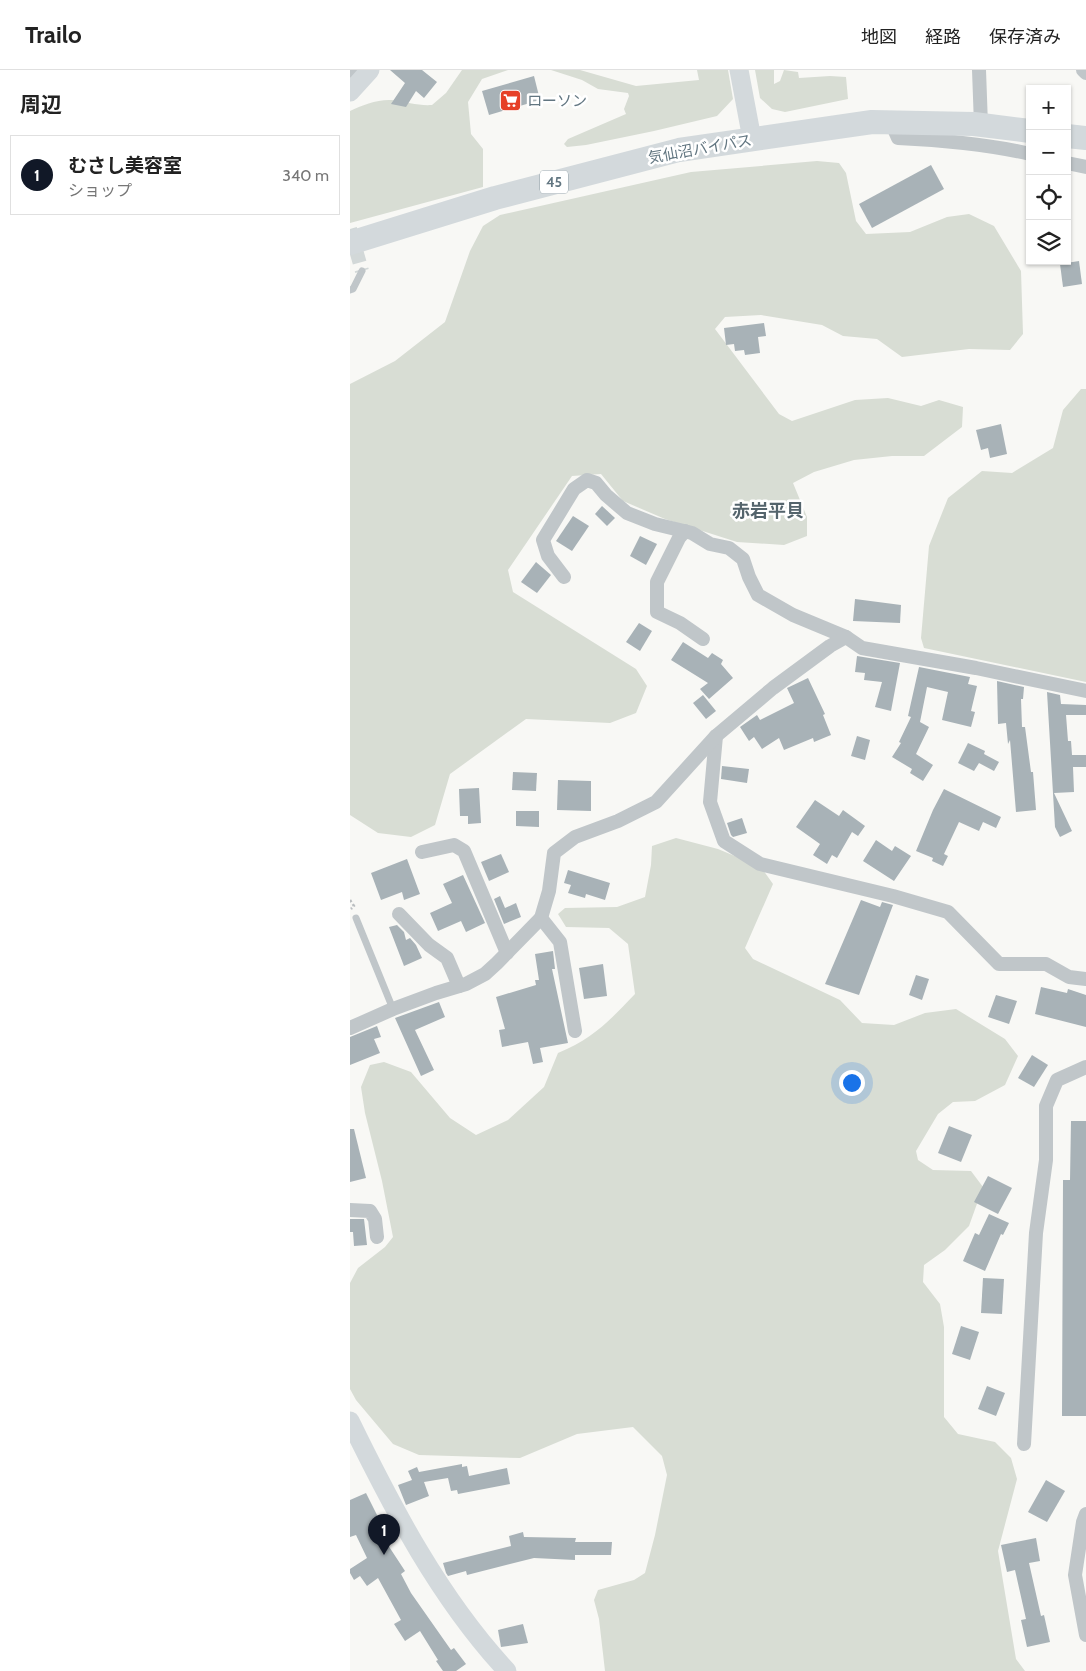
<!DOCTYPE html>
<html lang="ja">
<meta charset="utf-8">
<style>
:root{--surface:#fff;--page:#f2f2f2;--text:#222;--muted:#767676;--line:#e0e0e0;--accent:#111827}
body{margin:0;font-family:Cabin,"Noto Sans JP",sans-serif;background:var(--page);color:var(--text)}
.controls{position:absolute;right:15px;top:15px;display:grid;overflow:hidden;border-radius:0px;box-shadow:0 1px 4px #0004}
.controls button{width:45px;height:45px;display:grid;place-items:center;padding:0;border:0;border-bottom:1px solid var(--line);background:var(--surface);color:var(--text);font:25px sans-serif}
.you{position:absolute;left:501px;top:1012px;width:18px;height:18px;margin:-12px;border:4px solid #fff;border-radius:50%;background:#1a73e8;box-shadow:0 0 0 8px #1a73e833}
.badge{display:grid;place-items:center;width:32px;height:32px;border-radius:50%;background:var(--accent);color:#fff;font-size:16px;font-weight:700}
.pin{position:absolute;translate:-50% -41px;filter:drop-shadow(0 1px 2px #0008)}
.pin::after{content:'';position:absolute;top:26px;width:18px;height:15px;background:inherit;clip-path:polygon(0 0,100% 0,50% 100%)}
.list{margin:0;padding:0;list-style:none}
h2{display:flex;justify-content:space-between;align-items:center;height:65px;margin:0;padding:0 20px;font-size:21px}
h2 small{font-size:16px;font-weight:400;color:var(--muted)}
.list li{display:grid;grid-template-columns:32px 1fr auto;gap:15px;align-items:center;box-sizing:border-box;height:80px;margin:0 10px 10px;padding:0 10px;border:1px solid var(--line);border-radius:0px}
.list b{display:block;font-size:19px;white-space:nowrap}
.list p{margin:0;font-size:16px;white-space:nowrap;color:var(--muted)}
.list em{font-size:16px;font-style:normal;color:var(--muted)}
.icon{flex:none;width:28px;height:28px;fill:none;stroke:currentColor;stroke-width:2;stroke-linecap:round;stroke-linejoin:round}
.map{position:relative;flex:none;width:736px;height:1601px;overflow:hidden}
header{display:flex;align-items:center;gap:30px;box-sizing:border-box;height:70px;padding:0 25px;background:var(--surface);border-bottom:1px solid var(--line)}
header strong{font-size:24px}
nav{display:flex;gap:28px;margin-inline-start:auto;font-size:18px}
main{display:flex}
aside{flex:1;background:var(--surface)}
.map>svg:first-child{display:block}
.green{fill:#d8ddd4}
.building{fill:#a8b2b7}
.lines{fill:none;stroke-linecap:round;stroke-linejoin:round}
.street-tunnel{stroke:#d2d8d8;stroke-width:14;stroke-dasharray:14 7;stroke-linecap:butt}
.path{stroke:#babec0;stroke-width:2.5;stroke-dasharray:2.5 2.5;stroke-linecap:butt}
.lane{stroke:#c0c6c9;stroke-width:7}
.street{stroke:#c0c6c9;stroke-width:14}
.secondary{stroke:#d3d9dc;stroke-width:19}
.highway{stroke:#d3d9dc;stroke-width:24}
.labels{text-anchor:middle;stroke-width:5;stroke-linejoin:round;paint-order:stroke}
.shield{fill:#fff;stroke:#919fa7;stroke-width:1}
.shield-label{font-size:14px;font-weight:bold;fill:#627681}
.poi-label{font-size:15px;fill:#627681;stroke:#fff;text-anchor:start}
.street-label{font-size:15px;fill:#627681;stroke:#fff}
.quarter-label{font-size:18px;font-weight:bold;fill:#54646c;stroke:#fff}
</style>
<header>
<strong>Trailo</strong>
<nav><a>地図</a><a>経路</a><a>保存済み</a></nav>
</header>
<main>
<aside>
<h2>周辺<small></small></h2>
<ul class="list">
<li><span class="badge">1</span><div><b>むさし美容室</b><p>ショップ</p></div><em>340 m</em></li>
</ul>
</aside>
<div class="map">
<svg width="736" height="1601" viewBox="0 0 736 1601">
<rect width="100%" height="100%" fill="#f8f8f5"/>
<g class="green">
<path d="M112,0h46l-26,9 -14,23 3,32 12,15v38l-133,36v-112c12,-6 28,-12 42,-11 14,2 27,6 40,5l14,-12z"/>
<polygon points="201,0 230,0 286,16 349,10 347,0 378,0 383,29 367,46 304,61 236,75 217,77 214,74 218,69 276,44 274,39 279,26 278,23 248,19 232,10"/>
<polygon points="405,0 424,0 424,14 430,11 434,0 448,2 449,8 480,6 496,7 498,29 435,42 422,39 410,28"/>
<polygon points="467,91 489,93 496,103 506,151 516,164 560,162 597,147 619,144 644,156 671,201 673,264 660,280 619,279 552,287 527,269 493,266 472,255 411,245 375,247 365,259 429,344 442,351 505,330 538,328 571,336 589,330 613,337 612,357 574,386 542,386 504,390 464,402 443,413 457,447 457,466 434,475 387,472 315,449 273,431 251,404 222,406 158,500 163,522 286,599 297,616 286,643 260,653 176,649 100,704 85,755 61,767 28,763 0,745 0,314 45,291 95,252 120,181 133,156 150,145 341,102"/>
<polygon points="731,319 736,319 736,612 574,578 571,568 579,476 598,428 632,401 662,403 703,378 713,340"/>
<path d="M326,768l42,11 43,18 12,17 -28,64 8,11 87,41 22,23 32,2 31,-12 31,-4 49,30 13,17 -13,29 -30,16 -22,1 -15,12 -22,37 2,9 15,10 38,1 12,16 -14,39 -24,24 -21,15 -1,17 17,22 4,23v90l14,17 37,8 16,16 6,21 -19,72 18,108 9,12h-420l-6,-52 -5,-19 4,-10 36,-10 11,-7 10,-38 12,-60 -5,-19 -29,-29 -56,7 -57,24 -101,-3 -26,-11 -37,-44 -6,-11v-106l8,-15 27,-21 8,-10 -11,-56 -17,-68 -4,-26 9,-22 14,-3 27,10 39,46 26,17 32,-15 36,-33 14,-34c36,-15 51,-32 77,-59l-7,-50 -19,-16 -43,-1 -8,-13 7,-6 52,-1 28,-10 6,-32 1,-19z"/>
</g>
<g class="building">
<polygon points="40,0 72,0 87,12 74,28 66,21 56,37 41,34 55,13"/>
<polygon points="184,6 190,30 139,45 132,21"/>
<polygon points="581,95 594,119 522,158 509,134"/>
<polygon points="729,191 732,214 713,217 710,194"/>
<polygon points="414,253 416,266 408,267 410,283 395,285 394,280 385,281 384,274 376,275 374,258"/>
<polygon points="651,354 657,384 640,388 638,378 631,380 626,360"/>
<polygon points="252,436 265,448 257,456 245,444"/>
<polygon points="223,446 239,456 222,481 206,471"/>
<polygon points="290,466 307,474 296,495 280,486"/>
<polygon points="186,492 201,505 187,523 171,512"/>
<polygon points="505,529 551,535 550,553 503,551"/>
<polygon points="289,553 302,561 290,581 276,572"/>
<polygon points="333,572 358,588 362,583 373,590 371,594 383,608 359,629 350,619 358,613 321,590"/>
<polygon points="507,586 550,593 541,641 525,637 532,612 514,610 515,603 505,602"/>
<polygon points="569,597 620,607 618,614 627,616 621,641 625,642 621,657 592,650 598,622 577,617 570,652 579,657 566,684 583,695 573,711 560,703 562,699 542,687 551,673 549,672 561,647 558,646"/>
<polygon points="458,608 475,644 473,645 481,665 464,672 463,668 434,680 429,668 412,679 404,667 399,671 390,657 407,645 410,650 444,633 437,618"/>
<polygon points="647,611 674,617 673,629 671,629 672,657 675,657 681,702 683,702 686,740 666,742 660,670 658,674 656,653 648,654"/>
<polygon points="697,622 710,625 711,634 736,635 736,645 716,645 718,671 721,671 722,685 736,685 736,697 723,697 724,722 704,723 722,761 710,767 705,757"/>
<polygon points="353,625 366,641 356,649 343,633"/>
<polygon points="507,666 520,670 515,690 501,686"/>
<polygon points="618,673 635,681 634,684 649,692 644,701 629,693 624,701 608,693"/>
<polygon points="372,696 399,699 397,713 371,709"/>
<polygon points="163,702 187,703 186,721 162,720"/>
<polygon points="208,710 241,711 241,741 207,740"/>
<polygon points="129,718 131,753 118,754 118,746 110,746 109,719"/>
<polygon points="594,719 651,747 646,758 633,752 629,761 609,752 594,784 598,786 593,796 582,791 583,788 566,781 583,740"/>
<polygon points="465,730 489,746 493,740 515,756 508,766 502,762 487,788 482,785 477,794 463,785 470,774 446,757"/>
<polygon points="166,741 189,741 189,757 166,756"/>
<polygon points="392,748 397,763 383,767 381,765 377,753"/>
<polygon points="526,770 542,781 545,776 561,786 544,811 513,791"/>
<polygon points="151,784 159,802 139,811 131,792"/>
<polygon points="57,789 70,824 54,830 52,822 31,830 21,803"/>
<polygon points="218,800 260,813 255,830 236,824 235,828 218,823 221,815 214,813"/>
<polygon points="113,805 135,853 116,862 111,851 88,861 80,843 102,833 93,814"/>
<polygon points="150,826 155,838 166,833 171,847 154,854 144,829"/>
<polygon points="511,830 530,837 532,832 543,835 509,925 475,914"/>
<polygon points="47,855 54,862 56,870 60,868 66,875 72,888 54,896 39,857"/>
<polygon points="203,881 205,899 202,899 218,973 190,978 193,992 183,994 178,972 152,977 149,960 155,959 146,927 186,915 185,910 189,910 185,884"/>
<polygon points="253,894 257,926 234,929 229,898"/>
<polygon points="566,905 579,909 572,930 559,925"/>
<polygon points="691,917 717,923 718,919 736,925 736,957 685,944"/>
<polygon points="646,925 667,931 659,954 638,947"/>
<polygon points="89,932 95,947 65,960 84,1000 71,1006 45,948"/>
<polygon points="27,956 31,967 24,969 30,983 0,995 0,967"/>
<polygon points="682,985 698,995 684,1017 668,1008"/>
<polygon points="721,1051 736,1051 736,1346 712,1346 713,1110 720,1110"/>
<polygon points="599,1056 622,1065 611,1092 588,1083"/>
<polygon points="0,1059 4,1059 16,1108 0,1112"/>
<polygon points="638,1106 662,1118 648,1144 624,1132"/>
<polygon points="639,1144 659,1153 653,1165 651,1164 635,1201 613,1191 625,1163 629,1165"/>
<polygon points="0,1149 14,1149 17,1175 4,1176 3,1162 0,1162"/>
<polygon points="633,1208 654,1209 652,1244 631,1243"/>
<polygon points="611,1256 629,1262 620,1290 602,1284"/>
<polygon points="637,1316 655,1323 646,1346 628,1339"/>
<polygon points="112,1394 112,1397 117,1396 119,1406 157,1398 160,1414 108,1424 107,1420 101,1421 98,1408 74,1412 79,1426 56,1435 48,1415 62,1410 58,1401 67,1397 69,1402"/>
<polygon points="696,1410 715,1421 697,1452 678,1442"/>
<polygon points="16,1423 40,1471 36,1472 55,1501 51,1504 61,1523 101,1580 104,1578 116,1594 106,1601 93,1601 86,1591 88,1590 70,1561 55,1571 44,1554 51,1550 28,1508 17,1516 10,1506 4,1510 0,1503 0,1499 17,1488 6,1465 0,1467 0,1430"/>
<polygon points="173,1462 174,1467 226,1468 225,1472 262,1472 261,1485 225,1485 225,1490 184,1488 117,1505 116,1501 98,1506 96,1503 93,1493 161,1476 159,1466"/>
<polygon points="686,1468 690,1491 679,1493 691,1546 694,1545 700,1572 677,1577 671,1550 676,1549 665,1500 657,1502 651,1475"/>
<polygon points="173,1554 178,1573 151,1577 148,1560"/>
</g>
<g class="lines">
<polyline class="street-tunnel" points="0,159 12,201"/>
<polyline class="path" points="0,830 4,836 1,839"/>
<g class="lane">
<polyline points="0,220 3,219 12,201"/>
<polyline points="6,848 43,939"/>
</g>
<g class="street">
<polyline points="2,0 12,9"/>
<polyline points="629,0 631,55"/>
<polyline points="733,0 736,3"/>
<path d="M541,52l7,16c44,2 89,6 132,16"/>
<polyline points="717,93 736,97"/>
<polyline points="335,461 329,468 307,512 307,542 330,553 353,569"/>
<polyline points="214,507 198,486 193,470 224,419 237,410 246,413 256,425 277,443 305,454 342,463 360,474 379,478 393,489 399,507 408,525 443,545 496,567"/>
<polyline points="366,666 360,732 374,771 410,794 543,826 598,842 649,894 696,894 719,907 736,909"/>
<polyline points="72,782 104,775 114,781 157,883"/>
<polyline points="49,844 79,875 97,888 109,916"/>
<polyline points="191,848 210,872 225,961"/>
<polyline points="0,958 43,939 86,923 116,914 135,904 147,893 191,848 199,821 204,783 225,767 268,751 306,732 366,666 423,618 480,576 496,567 512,578 626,598 736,621"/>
<polyline points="0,1140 20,1141 25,1149 27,1167"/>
<polyline points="674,1374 686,1163 696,1090 696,1036 707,1010 736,997"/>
<polyline points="736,1444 733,1452 725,1505 736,1565"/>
</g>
<g class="secondary">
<polyline points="389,0 402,69"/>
<polyline points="0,22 20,0"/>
<path d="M0,1351c43,88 90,178 157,250"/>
</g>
<g class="highway">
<polyline points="717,66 736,68"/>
<polyline points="0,173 145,128 329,80 522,52 624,54 680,61"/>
</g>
</g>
<defs>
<symbol id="supermarket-square" viewBox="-11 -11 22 22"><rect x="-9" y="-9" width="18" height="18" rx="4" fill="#e64027" stroke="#fff"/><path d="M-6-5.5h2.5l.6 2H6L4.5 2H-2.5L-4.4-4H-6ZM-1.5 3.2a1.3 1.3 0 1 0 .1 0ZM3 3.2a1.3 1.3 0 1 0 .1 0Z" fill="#fff"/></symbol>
</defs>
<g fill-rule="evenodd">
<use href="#supermarket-square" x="148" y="18" width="25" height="25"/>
</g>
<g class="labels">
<rect class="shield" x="190" y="100.5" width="28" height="23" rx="4"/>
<g class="shield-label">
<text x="204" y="117">45</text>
</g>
<g class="poi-label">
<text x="177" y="36">ローソン</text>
</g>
<g class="street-label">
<text transform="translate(350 79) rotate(-10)" y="5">気仙沼バイパス</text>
</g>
<g class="quarter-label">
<text x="418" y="447">赤岩平貝</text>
</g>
</g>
</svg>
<div class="controls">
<button>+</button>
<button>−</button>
<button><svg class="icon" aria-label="locate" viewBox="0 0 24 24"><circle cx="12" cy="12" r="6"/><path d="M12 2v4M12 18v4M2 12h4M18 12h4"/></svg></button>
<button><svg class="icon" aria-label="layers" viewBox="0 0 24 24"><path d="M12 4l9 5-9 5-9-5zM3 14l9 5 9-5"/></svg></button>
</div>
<div class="you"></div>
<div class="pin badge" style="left:34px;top:1485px">1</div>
</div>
</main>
